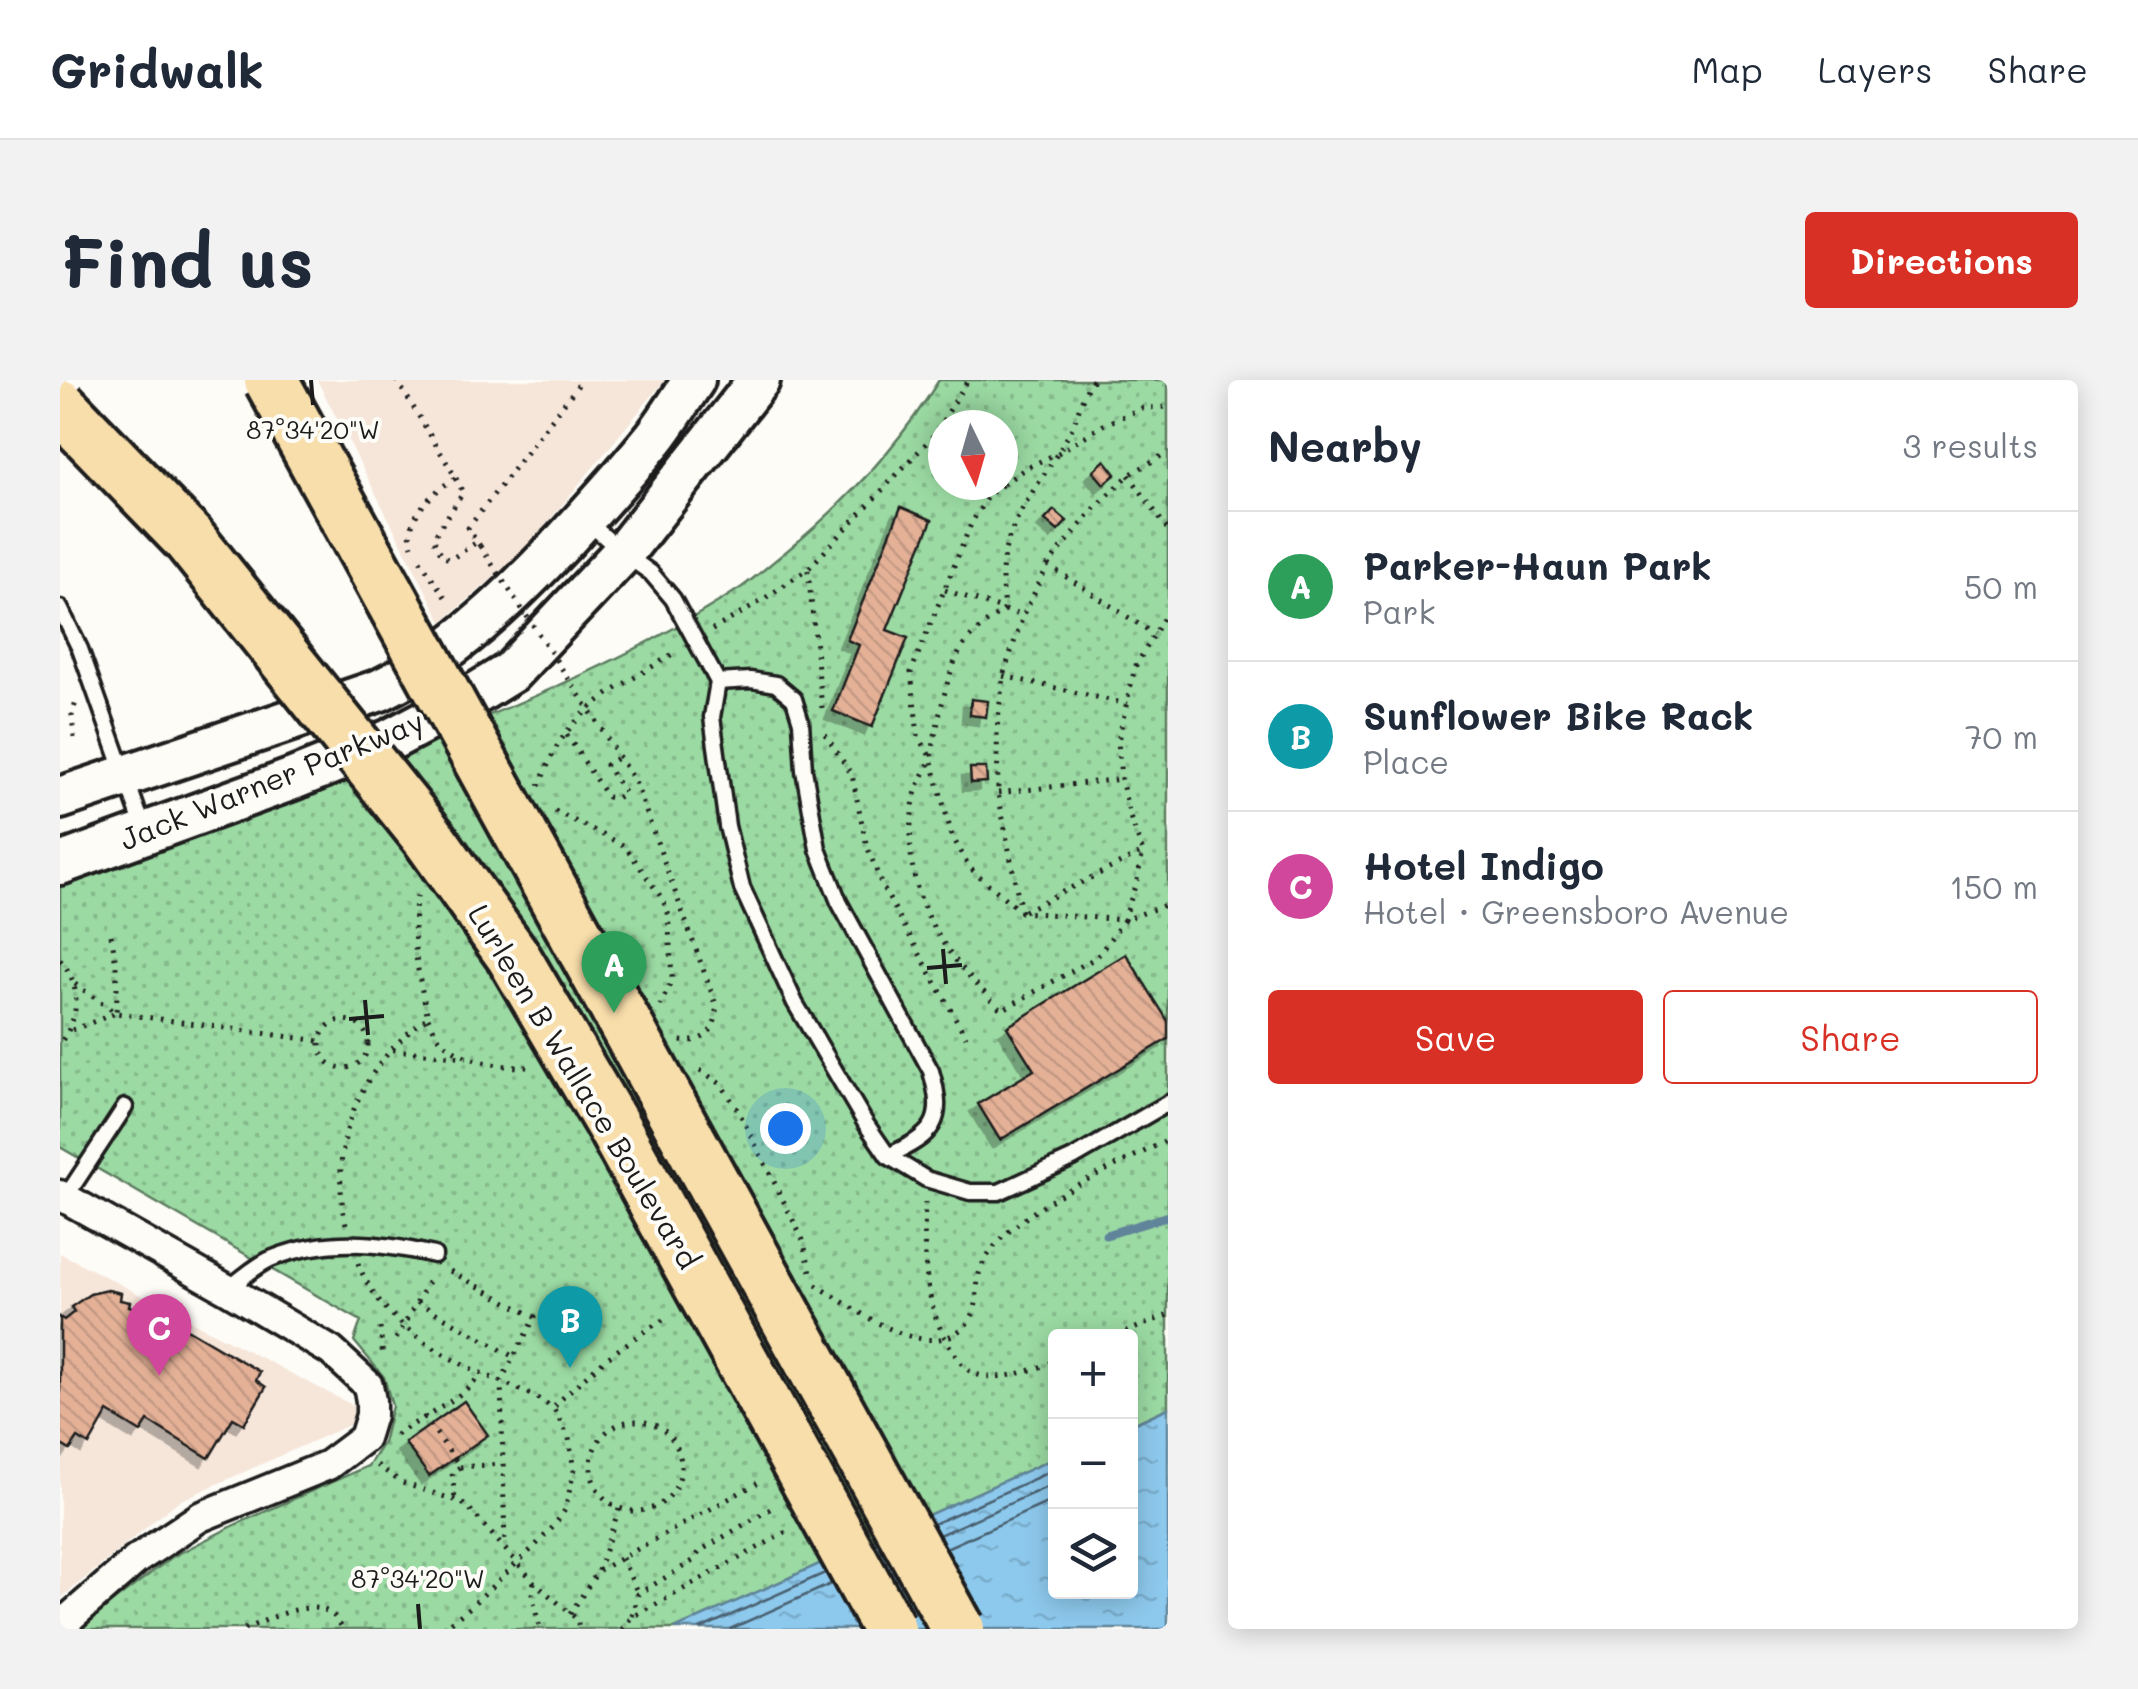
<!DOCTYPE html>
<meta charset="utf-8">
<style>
:root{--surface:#fff;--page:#f2f2f3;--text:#1f2937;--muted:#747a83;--line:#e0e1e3;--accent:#d93025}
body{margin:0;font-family:Mali,sans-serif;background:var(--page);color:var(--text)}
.controls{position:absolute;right:30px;bottom:30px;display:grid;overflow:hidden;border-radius:10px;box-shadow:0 5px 25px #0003}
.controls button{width:90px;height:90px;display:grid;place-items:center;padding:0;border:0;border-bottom:2px solid var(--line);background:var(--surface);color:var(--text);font:50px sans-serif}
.compass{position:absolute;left:868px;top:30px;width:90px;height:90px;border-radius:50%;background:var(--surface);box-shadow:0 5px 25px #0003;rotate:175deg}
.you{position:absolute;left:725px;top:748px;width:35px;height:35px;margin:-25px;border:8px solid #fff;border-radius:50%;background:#1a73e8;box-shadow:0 0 0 15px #1a73e833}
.badge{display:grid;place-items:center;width:65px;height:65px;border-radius:50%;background:var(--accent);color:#fff;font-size:32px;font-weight:700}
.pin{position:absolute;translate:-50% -82px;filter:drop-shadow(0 2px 5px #0008)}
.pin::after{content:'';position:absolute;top:52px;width:35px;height:30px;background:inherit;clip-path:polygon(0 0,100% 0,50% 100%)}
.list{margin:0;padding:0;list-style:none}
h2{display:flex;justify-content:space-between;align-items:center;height:130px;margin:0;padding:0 40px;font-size:42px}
h2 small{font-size:32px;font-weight:400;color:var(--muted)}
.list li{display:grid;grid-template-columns:65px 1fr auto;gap:30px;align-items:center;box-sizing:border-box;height:150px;padding:0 40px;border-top:2px solid var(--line)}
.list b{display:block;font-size:38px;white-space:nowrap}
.list p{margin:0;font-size:32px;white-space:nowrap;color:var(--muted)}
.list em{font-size:32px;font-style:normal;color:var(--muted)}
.actions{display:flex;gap:20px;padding:30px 40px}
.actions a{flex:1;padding:22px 0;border:2px solid var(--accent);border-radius:10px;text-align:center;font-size:35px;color:var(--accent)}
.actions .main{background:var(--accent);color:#fff}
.icon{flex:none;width:55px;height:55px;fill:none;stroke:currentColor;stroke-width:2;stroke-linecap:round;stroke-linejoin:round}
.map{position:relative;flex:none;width:1108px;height:1249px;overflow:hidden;border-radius:10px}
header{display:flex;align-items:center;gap:60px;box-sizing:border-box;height:140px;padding:0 50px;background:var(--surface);border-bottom:2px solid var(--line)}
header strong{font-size:48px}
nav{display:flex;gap:55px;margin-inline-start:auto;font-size:35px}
.intro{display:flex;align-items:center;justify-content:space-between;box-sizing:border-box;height:240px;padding:0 60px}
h1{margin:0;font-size:70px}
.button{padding:25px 45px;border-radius:10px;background:var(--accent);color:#fff;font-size:35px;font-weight:700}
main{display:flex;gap:60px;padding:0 60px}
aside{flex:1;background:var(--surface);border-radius:10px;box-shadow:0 5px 25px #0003}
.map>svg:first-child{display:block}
.built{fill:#f6e6da}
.park{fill:url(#park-dots);stroke:#5c7b60;stroke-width:2.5;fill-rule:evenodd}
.water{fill:url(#water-ripples);stroke:#608499;stroke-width:2.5}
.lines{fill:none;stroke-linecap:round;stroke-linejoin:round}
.shore{stroke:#496170;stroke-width:2.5}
.stream{stroke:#608499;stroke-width:9}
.building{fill:url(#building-back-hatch);stroke:#1c1c1c;stroke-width:2.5;filter:url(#shadow)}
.lane-casing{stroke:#1c1c1c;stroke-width:21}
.street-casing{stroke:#1c1c1c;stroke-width:35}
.secondary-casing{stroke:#1c1c1c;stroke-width:48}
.path{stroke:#1c1c1c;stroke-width:5;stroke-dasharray:2.5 8;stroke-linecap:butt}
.lane{stroke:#fdfcf7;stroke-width:14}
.street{stroke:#fdfcf7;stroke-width:28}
.secondary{stroke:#fdfcf7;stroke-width:40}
.highway-bridge-casing{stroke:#1c1c1c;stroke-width:60;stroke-linecap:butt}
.path-bridge{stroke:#1c1c1c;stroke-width:5;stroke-dasharray:2.5 8;stroke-linecap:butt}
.highway-bridge{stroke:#f8deab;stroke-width:52}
.ticks{fill:none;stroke:#1c1c1c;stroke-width:4}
.labels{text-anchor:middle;stroke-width:8;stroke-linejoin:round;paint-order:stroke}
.street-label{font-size:30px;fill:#1c1c1c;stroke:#fdfcf7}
.ticks-label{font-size:25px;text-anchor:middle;fill:#1c1c1c;stroke:#fdfcf7;stroke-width:8;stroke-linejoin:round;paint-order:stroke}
</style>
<header>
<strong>Gridwalk</strong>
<nav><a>Map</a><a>Layers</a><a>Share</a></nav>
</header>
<div class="intro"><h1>Find us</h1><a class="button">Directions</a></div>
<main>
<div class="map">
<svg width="1108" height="1249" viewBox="0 0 1108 1249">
<defs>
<pattern id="park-dots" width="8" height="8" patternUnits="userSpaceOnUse" patternTransform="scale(2.5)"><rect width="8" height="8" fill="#9bdaa3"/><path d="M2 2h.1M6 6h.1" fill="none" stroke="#85ba8c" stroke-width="1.8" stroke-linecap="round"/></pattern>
<pattern id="water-ripples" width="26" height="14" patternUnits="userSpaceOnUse" patternTransform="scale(2.5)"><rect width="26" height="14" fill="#8dc9ed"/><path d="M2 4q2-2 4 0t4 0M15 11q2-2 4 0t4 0" fill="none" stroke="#79accb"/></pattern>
<pattern id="building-back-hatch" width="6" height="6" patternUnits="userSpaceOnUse" patternTransform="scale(2.5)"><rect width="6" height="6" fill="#e4b197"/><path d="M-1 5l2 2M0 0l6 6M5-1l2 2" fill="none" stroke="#c39882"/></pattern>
<filter id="shadow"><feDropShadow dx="-8" dy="8" stdDeviation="0" flood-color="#0004"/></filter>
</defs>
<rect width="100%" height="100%" fill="#fdfcf7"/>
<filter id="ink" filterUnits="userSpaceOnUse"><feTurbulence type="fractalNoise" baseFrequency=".01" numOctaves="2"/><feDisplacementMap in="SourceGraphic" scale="20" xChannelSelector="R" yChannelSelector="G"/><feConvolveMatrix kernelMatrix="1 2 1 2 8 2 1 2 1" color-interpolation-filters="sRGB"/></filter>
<g filter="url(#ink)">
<g class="built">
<polygon points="257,0 605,0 465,170 382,242"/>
<polygon points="0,873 311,1035 117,1122 0,1219"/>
</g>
<path class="park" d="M879,0h229v1028l-37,17 -1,-89h-74l-1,122 -380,171h-598l95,-72 65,-33 131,-58 15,-23 9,-37 -8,-29 -30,-36 7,-20 -301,-174v-269c97,-36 194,-73 291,-109 133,-50 271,-103 391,-182 14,-10 27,-22 41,-33 62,-50 114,-106 156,-174zM883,45h60v60h-60z"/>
<polygon class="water" points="1108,1028 1108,1249 615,1249 995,1078 996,1212 1070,1212 1071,1045"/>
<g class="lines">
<g class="shore">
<polyline points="873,1144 996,1089"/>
<polyline points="879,1155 996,1103"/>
<polyline points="886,1168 996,1119"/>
<polyline points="640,1249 765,1193"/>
<polyline points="670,1249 771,1204"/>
</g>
<polyline class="stream" points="1046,855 1108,836"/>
</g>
<g class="building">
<polygon points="1045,80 1056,94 1044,104 1033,91"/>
<polygon points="841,127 872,140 827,250 848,258 812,347 773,331 799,265 787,260"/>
<polygon points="994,130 1007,141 998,151 985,140"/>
<polygon points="911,319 928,321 926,337 910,335"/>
<polygon points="910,388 926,388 927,402 911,403"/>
<polygon points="1066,574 1108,641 1108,659 940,760 918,724 974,690 947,647"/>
<polygon points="48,910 61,913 60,920 70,922 69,926 81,931 87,922 117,939 115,942 200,992 196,1000 206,1007 184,1044 173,1038 149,1078 88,1041 81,1052 48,1032 29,1065 18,1058 10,1070 0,1064 0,937 4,940 14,932 11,927 30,914"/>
<polygon points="404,1021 428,1055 369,1096 345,1063"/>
</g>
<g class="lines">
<defs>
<g id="lane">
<path d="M528,142l35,31 28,20 22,26 45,83 -6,35 15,109 15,62 53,115 71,121 22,32c46,-22 58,-33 43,-85l-92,-169 -21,-53 -14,-79 -3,-48 -7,-23 -18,-15 -25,-4 -33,2"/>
<polyline points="0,228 20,269 85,452"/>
<polyline points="828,776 866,799 910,812 939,812 1013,778 1108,723"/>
<polyline points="5,818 65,727"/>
<path d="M167,909c15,-10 30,-25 46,-31 54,-21 105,-16 161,-3"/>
</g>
<polyline id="street" points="0,815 167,909 271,971 308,1005 311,1021 311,1035 304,1058 268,1085 140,1137 76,1180 0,1246"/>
<g id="secondary">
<path d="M0,418l320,-108c73,-36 129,-91 184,-149 31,-34 62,-68 91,-104 14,-18 26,-38 39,-57"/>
<polyline points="0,484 233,399 330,360 411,317 451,292 563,173 699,0"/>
</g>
</defs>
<use href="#lane" class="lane-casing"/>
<use href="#street" class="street-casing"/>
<use href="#secondary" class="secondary-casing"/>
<g class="path">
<path d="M337,0l59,98c-22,12 -53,41 -44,68"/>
<path d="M1033,0c-12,14 -14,34 -22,50 -20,39 -53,75 -65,117 -6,20 -4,42 -2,63 -15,11 -36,25 -45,43 -11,21 -17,50 -22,74 -3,10 -3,20 -6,30 -4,15 -15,28 -17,43 -16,92 24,149 88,210l95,-53 27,-37 44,-16"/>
<polyline points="1069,95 1108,150"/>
<polyline points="396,98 403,113 373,158 383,177 391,179 417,162"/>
<polyline points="943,104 966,88 998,73 1043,45 1082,28 1108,27"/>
<polyline points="942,105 928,115 911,144 851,292 858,355 871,378 892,456 910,488 961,532 1064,540 1077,500 1083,472 1070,437 1061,399 1058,361 1075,287 1108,231"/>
<polyline points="420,166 408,148 522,0"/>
<polyline points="360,180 385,217"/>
<polyline points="988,185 1094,254"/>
<polyline points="748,190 762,328"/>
<polyline points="885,210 963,236"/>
<polyline points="652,250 692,227 748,189 874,55 908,0"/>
<polyline points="943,296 1067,324"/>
<path d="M536,340l40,64 79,218c5,25 -9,42 -35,39"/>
<polyline points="765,354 792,395 806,463 822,506 906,657"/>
<polyline points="507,355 547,417 556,418 565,413 546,385 559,377"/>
<polyline points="14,358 12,335 16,322"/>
<path d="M479,406c5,-12 10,-24 16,-36 26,-48 79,-70 122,-99"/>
<polyline points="938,413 1061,399"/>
<polyline points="495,431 565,466 601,517 608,531 612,600 600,626"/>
<polyline points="964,531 1083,472"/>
<polyline points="961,532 938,413 937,349 943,296 963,236 988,185 1033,130 1069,95 1108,72"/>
<path d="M51,555c6,27 7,51 5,78"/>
<path d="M0,580c22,24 20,58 0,83"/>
<polyline points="15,604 56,633 260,661"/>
<path d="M368,638c4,7 7,15 12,21 22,23 63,29 93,28"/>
<circle cx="284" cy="664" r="24"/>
<polyline points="12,650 56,633"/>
<polyline points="333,670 407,677"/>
<polyline points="640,690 661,704 679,732 743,860 752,896"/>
<path d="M865,822c-2,50 -2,106 28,149 4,5 8,14 14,18 22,18 66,1 89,-8"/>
<path d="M286,844c-19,-82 14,-158 82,-207 -10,-42 -19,-82 -10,-125"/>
<path d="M298,883c20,54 75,89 125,111 24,11 47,18 70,34 35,-37 73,-67 117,-92"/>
<polyline points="390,891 475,937 441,1001 445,1168"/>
<path d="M756,905c35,20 104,77 144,45 6,-4 11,-11 14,-18 4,-12 2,-25 5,-38 3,-13 15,-28 25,-38 46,-43 108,-68 164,-96"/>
<polyline points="357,922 454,977"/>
<polyline points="320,948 323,978"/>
<polyline points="1056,956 1108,935"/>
<polyline points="336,959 372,895"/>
<polyline points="364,1036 400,1087 392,1092 395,1120"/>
<circle cx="576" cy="1086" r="45"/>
<path d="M336,1055c32,-21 59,-32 86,-61"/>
<polyline points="317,1085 342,1103 395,1120 407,1126 474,1202 518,1240 518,1249"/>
<polyline points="400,1087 442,1084"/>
<polyline points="562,1178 578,1214"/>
<polyline points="538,1191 559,1129"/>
<polyline points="474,1202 472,1214 480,1249"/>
<polyline points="510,1234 538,1191 701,1101"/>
<polyline points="572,1236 578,1214 633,1181 640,1171 717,1125"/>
<path d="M184,1249c28,-10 82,-42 98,0"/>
<polyline points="383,1249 409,1228 474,1167 493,1147 505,1130 514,1091 509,1058 493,1028"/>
<polyline points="562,1249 571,1238 730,1150"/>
</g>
<use href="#lane" class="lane"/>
<use href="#street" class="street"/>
<use href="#secondary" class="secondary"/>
<defs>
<g id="highway-bridge">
<polyline points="211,0 898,1249"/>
<polyline points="0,26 129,159 369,458 453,576 553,746 829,1249"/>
</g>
</defs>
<use href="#highway-bridge" class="highway-bridge-casing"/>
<polyline class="path-bridge" points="420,166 536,340"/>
<use href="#highway-bridge" class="highway-bridge"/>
</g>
</g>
<path class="ticks" d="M251,0l2,25M883,569l3,35M867,588l35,-3M305,620l3,35M289,639l35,-3M358,1224l2,25"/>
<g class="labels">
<g class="street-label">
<text transform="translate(212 401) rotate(-22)" y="10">Jack Warner Parkway</text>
<text transform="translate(523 707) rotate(59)" y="10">Lurleen B Wallace Boulevard</text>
</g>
</g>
<g class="ticks-label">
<text x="253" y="59">87°34'20"W</text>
<text x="358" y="1208">87°34'20"W</text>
</g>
</svg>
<div class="controls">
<button>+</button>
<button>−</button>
<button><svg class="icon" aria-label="layers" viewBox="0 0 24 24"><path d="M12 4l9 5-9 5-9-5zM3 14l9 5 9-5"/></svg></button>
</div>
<svg class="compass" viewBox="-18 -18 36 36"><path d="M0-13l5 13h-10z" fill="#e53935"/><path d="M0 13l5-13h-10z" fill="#747a83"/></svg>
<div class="you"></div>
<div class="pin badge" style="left:554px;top:633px;background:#2e9e5b">A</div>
<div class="pin badge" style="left:510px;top:988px;background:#0f9aa8">B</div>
<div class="pin badge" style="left:99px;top:996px;background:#d1479c">C</div>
</div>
<aside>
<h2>Nearby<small>3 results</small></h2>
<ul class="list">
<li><span class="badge" style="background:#2e9e5b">A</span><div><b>Parker-Haun Park</b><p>Park</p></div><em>50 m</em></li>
<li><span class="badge" style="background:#0f9aa8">B</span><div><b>Sunflower Bike Rack</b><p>Place</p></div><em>70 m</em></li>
<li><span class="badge" style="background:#d1479c">C</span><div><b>Hotel Indigo</b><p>Hotel · Greensboro Avenue</p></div><em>150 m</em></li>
</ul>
<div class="actions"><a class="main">Save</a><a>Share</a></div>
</aside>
</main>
